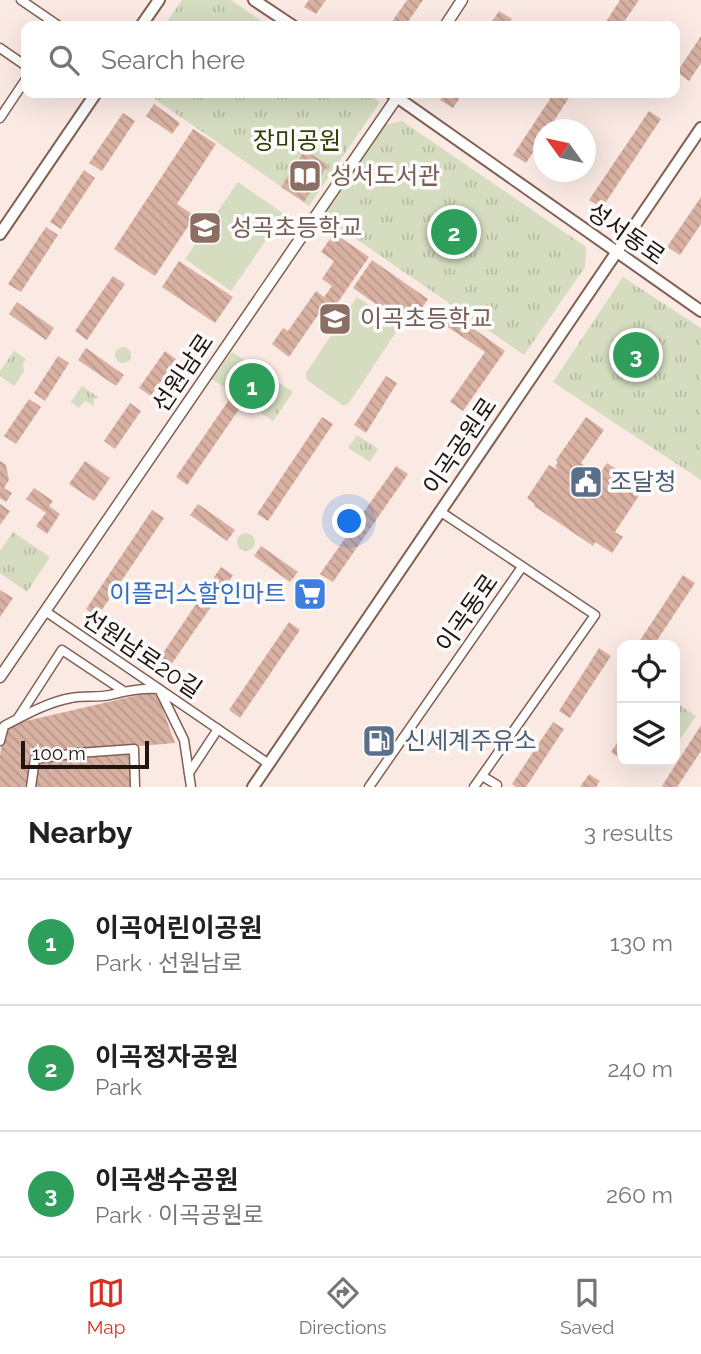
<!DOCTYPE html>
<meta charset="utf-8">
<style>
:root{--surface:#fff;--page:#f2f2f2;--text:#202124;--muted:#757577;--line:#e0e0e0;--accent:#d93025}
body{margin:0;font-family:Raleway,"Noto Sans KR",sans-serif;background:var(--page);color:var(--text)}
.controls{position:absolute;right:21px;bottom:21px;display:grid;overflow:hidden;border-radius:14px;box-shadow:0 7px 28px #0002}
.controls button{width:63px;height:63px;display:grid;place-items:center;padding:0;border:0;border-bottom:2px solid var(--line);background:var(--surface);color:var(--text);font:35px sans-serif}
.compass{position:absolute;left:533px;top:119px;width:63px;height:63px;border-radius:50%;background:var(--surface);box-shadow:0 7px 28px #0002;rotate:303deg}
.scale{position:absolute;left:21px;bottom:18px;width:128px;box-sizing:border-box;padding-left:7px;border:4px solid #22140f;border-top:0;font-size:19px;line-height:24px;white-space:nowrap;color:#22140f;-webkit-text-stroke:5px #fbfbfb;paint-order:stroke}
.you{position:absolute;left:350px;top:522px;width:24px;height:24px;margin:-18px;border:5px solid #fff;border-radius:50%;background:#1a73e8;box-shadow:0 0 0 10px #1a73e833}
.badge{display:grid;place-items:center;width:46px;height:46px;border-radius:50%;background:var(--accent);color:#fff;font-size:23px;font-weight:700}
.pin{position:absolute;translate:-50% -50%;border:4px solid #fff;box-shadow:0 2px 7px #0006}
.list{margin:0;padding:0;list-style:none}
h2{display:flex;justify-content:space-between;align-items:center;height:91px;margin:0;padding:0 28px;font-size:30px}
h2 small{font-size:23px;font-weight:400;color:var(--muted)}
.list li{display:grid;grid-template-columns:46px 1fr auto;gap:21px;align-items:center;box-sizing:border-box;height:126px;padding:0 28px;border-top:2px solid var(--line)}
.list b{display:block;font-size:26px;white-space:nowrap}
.list p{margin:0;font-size:23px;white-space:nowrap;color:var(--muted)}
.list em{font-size:23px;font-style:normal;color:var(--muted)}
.icon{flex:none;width:38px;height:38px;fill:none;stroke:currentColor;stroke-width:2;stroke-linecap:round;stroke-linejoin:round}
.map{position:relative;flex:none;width:701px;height:787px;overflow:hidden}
.search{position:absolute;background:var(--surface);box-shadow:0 7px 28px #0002;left:21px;right:21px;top:21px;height:77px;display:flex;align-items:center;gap:18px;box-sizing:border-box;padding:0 24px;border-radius:14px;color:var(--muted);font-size:26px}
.sheet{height:469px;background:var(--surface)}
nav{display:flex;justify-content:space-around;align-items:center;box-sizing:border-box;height:98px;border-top:2px solid var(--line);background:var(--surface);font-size:19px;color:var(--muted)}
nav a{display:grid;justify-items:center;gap:4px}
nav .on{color:var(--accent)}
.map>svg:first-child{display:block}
.grass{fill:#d5dcc0}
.park{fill:url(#park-tufts)}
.building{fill:url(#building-back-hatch)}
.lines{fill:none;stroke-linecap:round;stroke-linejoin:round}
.minor-casing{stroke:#826052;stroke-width:11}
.tertiary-casing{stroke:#826052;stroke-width:13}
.secondary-casing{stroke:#826052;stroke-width:14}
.minor{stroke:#fff;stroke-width:8}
.tertiary{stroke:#fff;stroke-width:10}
.secondary{stroke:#fff;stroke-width:10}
.labels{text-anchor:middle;stroke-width:7;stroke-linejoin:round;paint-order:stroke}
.park-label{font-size:24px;fill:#343d03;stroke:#fbfbfb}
.education-label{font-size:24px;fill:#785e54;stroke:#fbfbfb;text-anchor:start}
.street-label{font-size:24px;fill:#22140f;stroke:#fbfbfb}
.service-label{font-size:24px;fill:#4e5e75;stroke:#fbfbfb;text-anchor:start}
.shop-label{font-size:24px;fill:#366cbe;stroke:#fbfbfb;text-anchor:end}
</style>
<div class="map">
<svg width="701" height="787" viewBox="0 0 701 787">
<defs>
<pattern id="park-tufts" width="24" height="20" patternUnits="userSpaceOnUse" patternTransform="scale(1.75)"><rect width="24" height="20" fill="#d5dcc0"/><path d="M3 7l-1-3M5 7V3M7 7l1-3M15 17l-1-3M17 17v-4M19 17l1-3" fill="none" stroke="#b7bca4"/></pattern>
<pattern id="building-back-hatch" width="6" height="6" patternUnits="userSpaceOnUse" patternTransform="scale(1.75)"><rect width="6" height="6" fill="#d8b1a2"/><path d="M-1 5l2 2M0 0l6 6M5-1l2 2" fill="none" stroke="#b9978a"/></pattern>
</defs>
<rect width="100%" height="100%" fill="#fbeae4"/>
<g class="grass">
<polygon points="238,182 284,214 231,291 185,259"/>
<polygon points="357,297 400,326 349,403 344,406 307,380 306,373"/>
</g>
<g class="park">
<polygon points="182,0 231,0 269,26 164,26"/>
<polygon points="146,93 367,93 380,102 309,206"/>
<polygon points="402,121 586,247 585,267 524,355 323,216 385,125"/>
<polygon points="623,277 701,328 701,480 553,382"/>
<circle cx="123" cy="355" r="8"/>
<polygon points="14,351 26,359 23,363 24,372 14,386 0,376 0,371"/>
<polygon points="232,352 293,392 273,421 212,379"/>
<polygon points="82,386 98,397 94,399 94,406 85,401 79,408 71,402"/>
<polygon points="357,435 378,449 370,462 348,448"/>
<polygon points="13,532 50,557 27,592 0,573 0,551"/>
<circle cx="246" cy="542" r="9"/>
<polygon points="677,703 696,716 680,739 675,735 675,706"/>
</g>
<g class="building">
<polygon points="309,0 326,0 316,14 304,7"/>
<polygon points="407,0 423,0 405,26 389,26"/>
<polygon points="620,0 639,0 621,26 606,26 604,25"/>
<polygon points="499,11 512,19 507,26 489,26"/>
<polygon points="701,36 701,63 689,81 677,72"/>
<polygon points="445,93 463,93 453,108 440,100"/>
<polygon points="554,93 572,93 548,130 544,130 544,136 526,163 513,155"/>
<polygon points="154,104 180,123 172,134 146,116"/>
<polygon points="649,111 661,119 602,208 589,200"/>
<polygon points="123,113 135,121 102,171 89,163"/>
<polygon points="193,129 216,144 177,204 195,216 155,276 114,249"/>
<polygon points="305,150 328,165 304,202 281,187"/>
<polygon points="84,170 95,178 61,229 50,222"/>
<polygon points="701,197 701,224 680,255 667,247"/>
<polygon points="46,227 58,235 21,292 8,284"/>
<polygon points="334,233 369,257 325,321 318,315 289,357 272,344 283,328 288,331 316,291 324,297 332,286 322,279 334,261 321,252"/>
<polygon points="372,260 428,299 409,327 353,288"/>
<polygon points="179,261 233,297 215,323 162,287"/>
<polygon points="113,276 125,284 87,340 75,331"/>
<polygon points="17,302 54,328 46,340 9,314"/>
<polygon points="450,312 505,351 463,411 450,402 485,352 442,323"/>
<polygon points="86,348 124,375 116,386 78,360"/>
<polygon points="165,351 176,359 151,396 139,388"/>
<polygon points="58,356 69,363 45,401 34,393"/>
<polygon points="386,376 397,383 366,433 354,425"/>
<polygon points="233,394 244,402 187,485 176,477"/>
<polygon points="29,399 41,407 16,444 4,436"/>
<polygon points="130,403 141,411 115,449 104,441"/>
<polygon points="322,417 333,424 268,521 257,514"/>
<polygon points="586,417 604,430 581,463 598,476 607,463 644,488 615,532 623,537 612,553 595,542 593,546 534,506 535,504 527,498 549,465 558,470 555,466 558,463 556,460"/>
<polygon points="0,461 6,465 9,480 4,488 12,493 6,502 0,498"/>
<polygon points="85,461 110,478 94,501 69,484"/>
<polygon points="396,466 408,474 333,582 320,574"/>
<polygon points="34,488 53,501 49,506 60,514 47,534 36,526 46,513 26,499"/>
<polygon points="0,504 10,511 0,525"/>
<polygon points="198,504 235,530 227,541 190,515"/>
<polygon points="152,510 164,518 97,617 86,609"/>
<polygon points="261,546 298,572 290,582 254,556"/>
<polygon points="221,567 233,575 166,672 155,665"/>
<polygon points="683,575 695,583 654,645 637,645"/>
<polygon points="0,590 13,598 0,617"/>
<polygon points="289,622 300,630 240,718 229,710"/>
<polygon points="599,648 611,656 570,718 559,711"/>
<polygon points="156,691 175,743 33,755 29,787 0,787 0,756 4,726"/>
<polygon points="553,722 564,729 526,787 516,787 512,784"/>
<polygon points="701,725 701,751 677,787 664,787 662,786"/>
<polygon points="622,735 622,760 611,752"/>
<polygon points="130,752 131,787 36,787 38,760"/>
<polygon points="589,774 600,781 596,787 580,787"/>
</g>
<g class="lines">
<defs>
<g id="minor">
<polyline points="21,0 59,26"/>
<polyline points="0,48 26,66"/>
<polyline points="0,118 26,79"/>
<polyline points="441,512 595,615 474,787"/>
<polyline points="45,611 269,764"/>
<polyline points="18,718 62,650 122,690"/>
<path d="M0,741l4,-15c21,-11 44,-24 67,-28 13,-3 26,0 39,-3 17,-4 31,-7 49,-6l25,51 7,47"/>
<polyline points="189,773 218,729"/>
<polyline points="482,776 497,785"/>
<polyline points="31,787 35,759 78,753 134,749 135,787"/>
<polyline points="369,787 522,567"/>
</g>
<g id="tertiary">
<polyline points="445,26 462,0"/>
<polyline points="0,677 400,93"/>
</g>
<g id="secondary">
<polyline points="254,0 293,26"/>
<polyline points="141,26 159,0"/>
<polyline points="391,93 701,311"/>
<polyline points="0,234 96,93"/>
<polyline points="253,787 701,128"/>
</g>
</defs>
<use href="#minor" class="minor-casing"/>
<use href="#tertiary" class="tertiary-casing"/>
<use href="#secondary" class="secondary-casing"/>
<use href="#minor" class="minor"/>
<use href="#tertiary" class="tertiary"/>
<use href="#secondary" class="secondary"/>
</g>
<defs>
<symbol id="library-square" viewBox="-11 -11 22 22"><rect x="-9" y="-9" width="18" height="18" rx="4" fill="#8d6e63" stroke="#fbfbfb"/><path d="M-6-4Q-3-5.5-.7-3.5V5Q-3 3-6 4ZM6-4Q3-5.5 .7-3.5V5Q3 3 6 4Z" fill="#fff"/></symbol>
<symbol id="school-square" viewBox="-11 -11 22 22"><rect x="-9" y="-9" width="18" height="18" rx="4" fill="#8d6e63" stroke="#fbfbfb"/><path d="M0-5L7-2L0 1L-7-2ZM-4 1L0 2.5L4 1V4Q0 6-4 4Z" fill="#fff"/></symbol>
<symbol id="civic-square" viewBox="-11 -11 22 22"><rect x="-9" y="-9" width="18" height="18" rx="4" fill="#5c6f8a" stroke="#fbfbfb"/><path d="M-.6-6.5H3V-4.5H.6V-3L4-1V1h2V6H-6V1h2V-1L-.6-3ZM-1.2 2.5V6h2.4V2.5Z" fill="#fff"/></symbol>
<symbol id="supermarket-square" viewBox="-11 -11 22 22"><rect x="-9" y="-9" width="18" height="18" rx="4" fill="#3f7fe0" stroke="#fbfbfb"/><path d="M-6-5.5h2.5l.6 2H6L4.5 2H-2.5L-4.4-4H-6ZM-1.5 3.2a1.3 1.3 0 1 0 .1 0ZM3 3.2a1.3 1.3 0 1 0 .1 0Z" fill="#fff"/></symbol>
<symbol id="fuel-square" viewBox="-11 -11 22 22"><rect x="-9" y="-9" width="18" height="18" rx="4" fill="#5c6f8a" stroke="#fbfbfb"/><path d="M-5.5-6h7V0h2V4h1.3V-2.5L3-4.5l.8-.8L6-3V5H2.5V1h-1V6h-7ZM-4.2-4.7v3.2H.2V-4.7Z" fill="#fff"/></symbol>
</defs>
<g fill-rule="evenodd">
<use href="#library-square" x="286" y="157" width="38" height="38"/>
<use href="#school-square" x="186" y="209" width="38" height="38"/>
<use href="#school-square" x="316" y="300" width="38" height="38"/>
<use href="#civic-square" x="567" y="463" width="38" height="38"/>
<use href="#supermarket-square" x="291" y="575" width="38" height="38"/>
<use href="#fuel-square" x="360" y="722" width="38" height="38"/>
</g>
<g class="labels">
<g class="park-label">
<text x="297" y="149">장미공원</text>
</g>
<g class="education-label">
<text x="330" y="184">성서도서관</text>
<text x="230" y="236">성곡초등학교</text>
<text x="360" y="327">이곡초등학교</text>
</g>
<g class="street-label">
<text transform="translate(626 234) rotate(35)" y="8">성서동로</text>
<text transform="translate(183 373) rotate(-56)" y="8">선원남로</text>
<text transform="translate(460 446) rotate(-56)" y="8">이곡공원로</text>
<text transform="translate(467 613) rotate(-55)" y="8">이곡동로</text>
<text transform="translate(142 654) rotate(34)" y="8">선원남로20길</text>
</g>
<g class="service-label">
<text x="610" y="490">조달청</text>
<text x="404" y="749">신세계주유소</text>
</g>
<g class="shop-label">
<text x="286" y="602">이플러스할인마트</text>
</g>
</g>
</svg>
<div class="controls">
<button><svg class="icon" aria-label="locate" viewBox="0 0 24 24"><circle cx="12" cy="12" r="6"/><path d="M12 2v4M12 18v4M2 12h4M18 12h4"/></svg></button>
<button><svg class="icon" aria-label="layers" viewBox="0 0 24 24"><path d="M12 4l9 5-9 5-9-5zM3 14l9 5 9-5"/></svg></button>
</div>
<svg class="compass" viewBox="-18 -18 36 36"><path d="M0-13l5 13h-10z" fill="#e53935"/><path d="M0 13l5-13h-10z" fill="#757577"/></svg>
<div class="scale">100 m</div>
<div class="you"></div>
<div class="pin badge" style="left:252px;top:386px;background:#2e9e5b">1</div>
<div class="pin badge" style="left:454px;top:232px;background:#2e9e5b">2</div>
<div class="pin badge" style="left:636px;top:355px;background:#2e9e5b">3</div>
<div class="search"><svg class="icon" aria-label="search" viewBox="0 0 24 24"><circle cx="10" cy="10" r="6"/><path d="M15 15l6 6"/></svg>Search here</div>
</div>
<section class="sheet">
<h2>Nearby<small>3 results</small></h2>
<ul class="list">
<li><span class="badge" style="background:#2e9e5b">1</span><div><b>이곡어린이공원</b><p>Park · 선원남로</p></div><em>130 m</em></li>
<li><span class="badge" style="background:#2e9e5b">2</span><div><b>이곡정자공원</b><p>Park</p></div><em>240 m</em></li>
<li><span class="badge" style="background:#2e9e5b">3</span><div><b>이곡생수공원</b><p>Park · 이곡공원로</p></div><em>260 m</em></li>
</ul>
</section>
<nav>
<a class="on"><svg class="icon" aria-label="map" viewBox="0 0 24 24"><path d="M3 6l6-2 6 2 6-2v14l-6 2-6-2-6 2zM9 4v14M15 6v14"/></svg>Map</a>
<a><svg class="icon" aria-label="directions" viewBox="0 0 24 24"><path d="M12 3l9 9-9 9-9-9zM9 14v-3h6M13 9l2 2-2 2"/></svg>Directions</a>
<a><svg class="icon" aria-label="saved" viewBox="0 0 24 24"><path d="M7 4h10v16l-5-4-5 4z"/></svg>Saved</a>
</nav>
